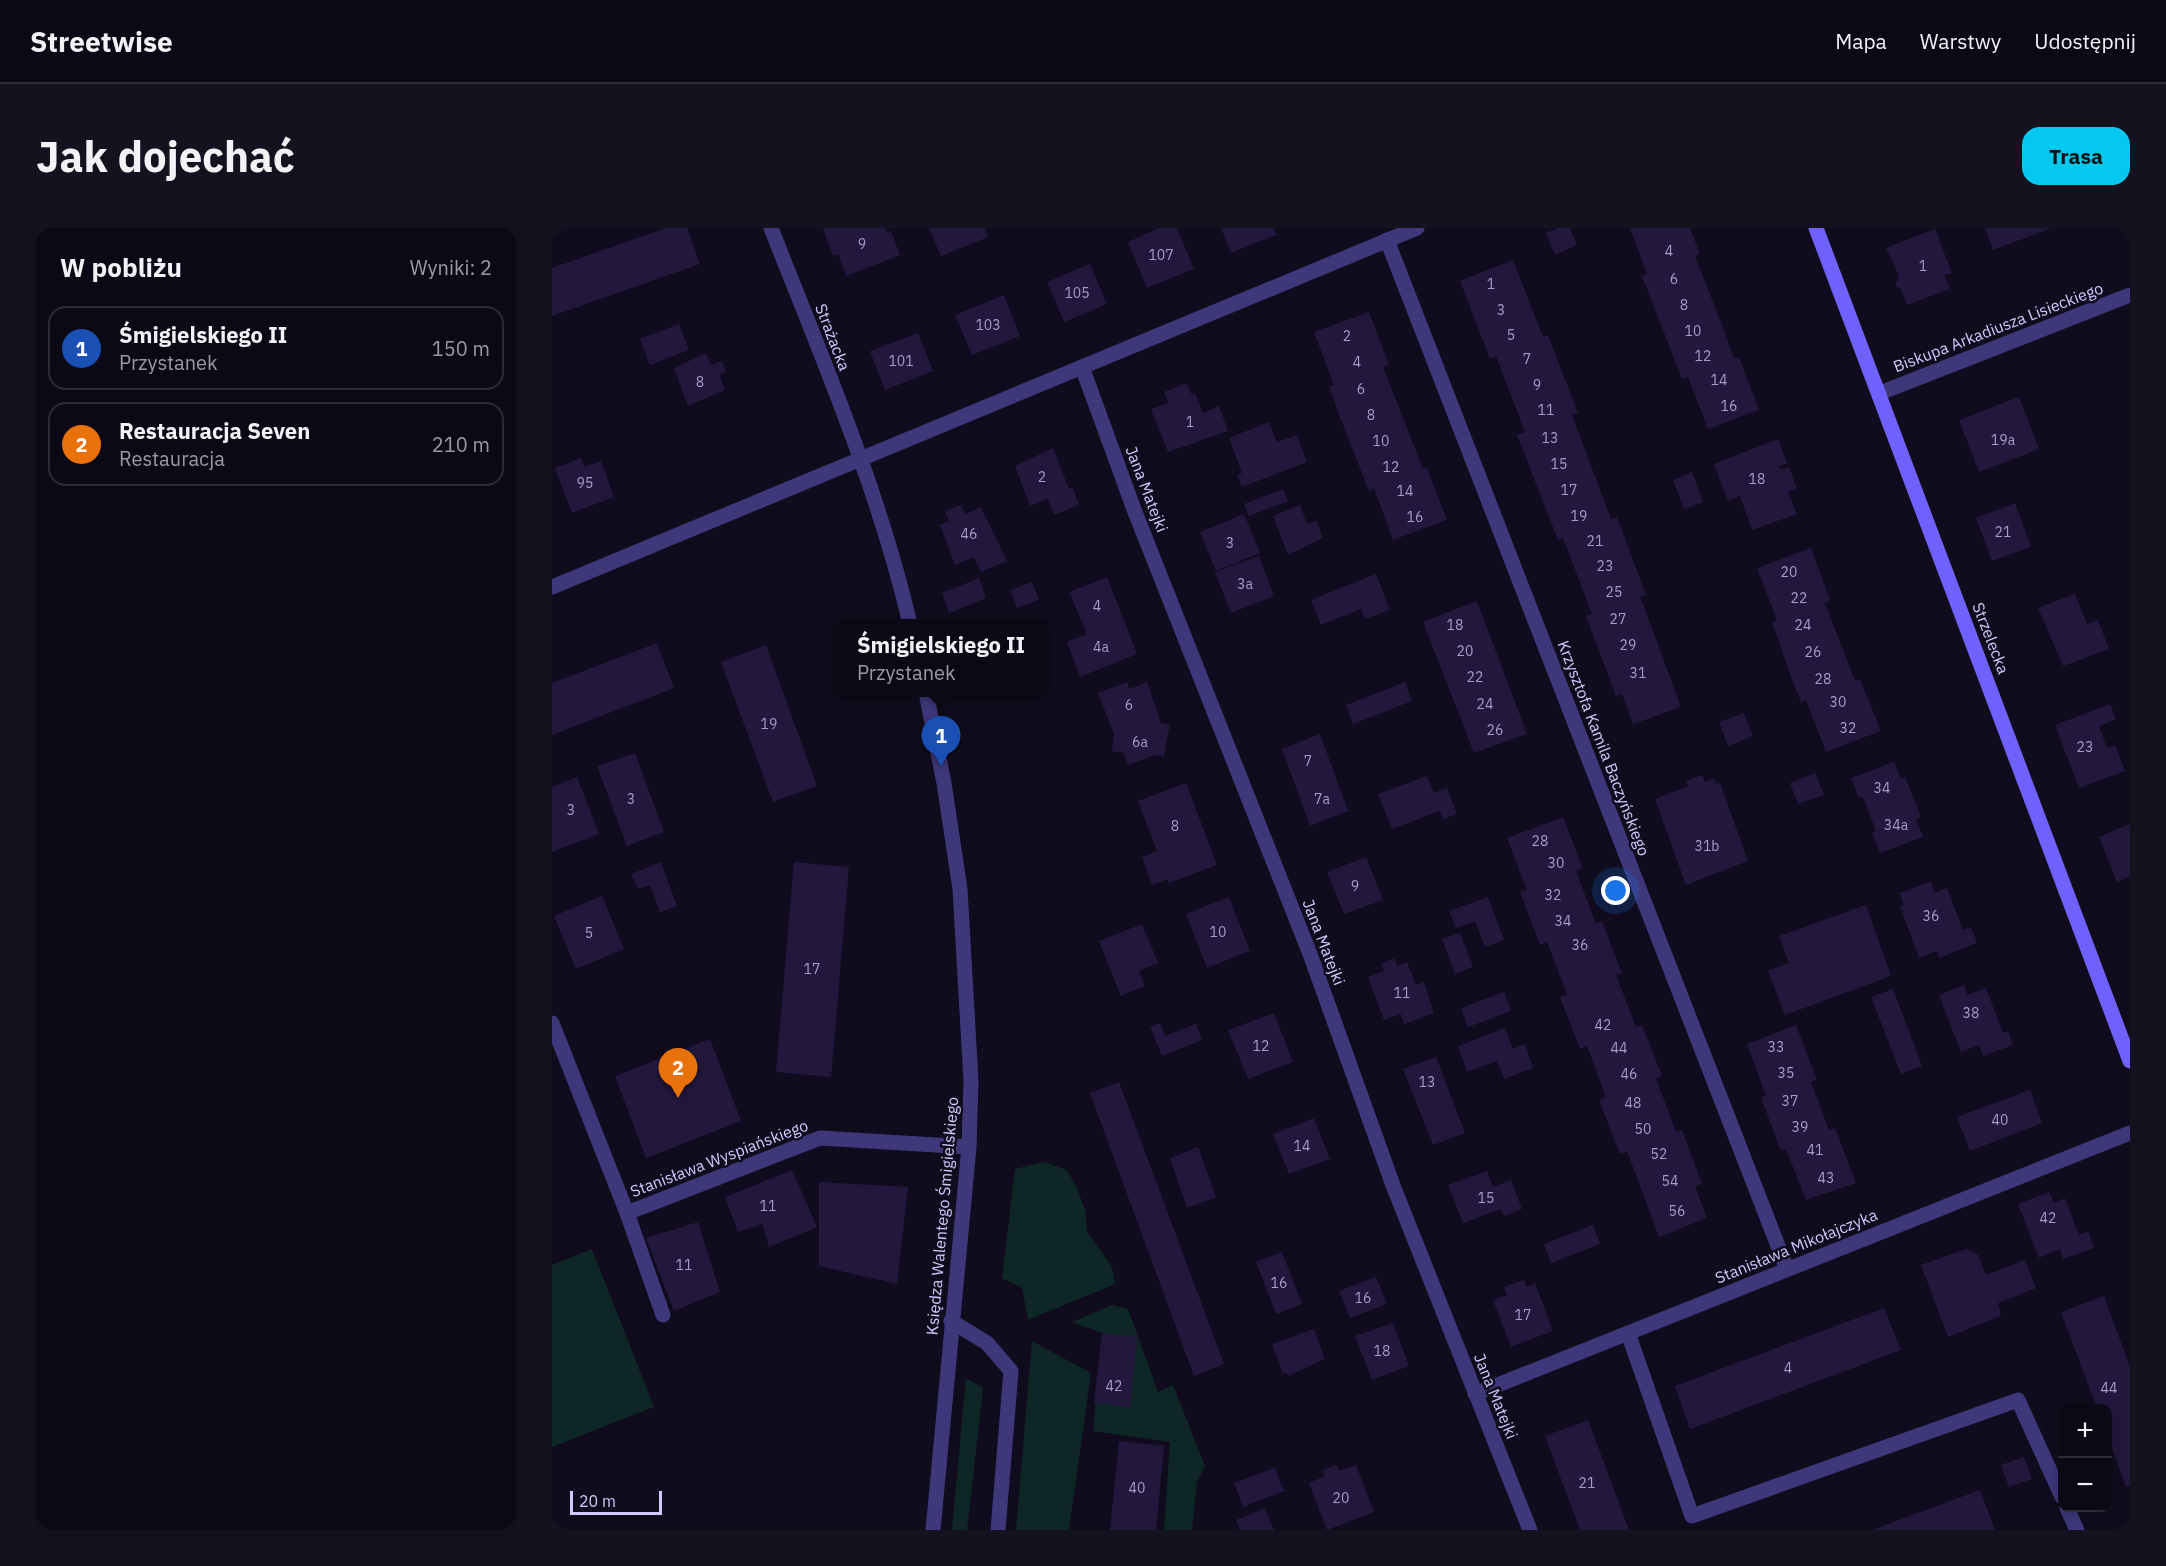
<!DOCTYPE html>
<html lang="pl">
<meta charset="utf-8">
<style>
:root{--surface:#0c0916;--page:#15121f;--text:#f1f3f6;--muted:#9a9aa1;--line:#2c2a35;--accent:#05c8ee}
body{margin:0;font-family:"IBM Plex Sans",sans-serif;background:var(--page);color:var(--text)}
.controls{position:absolute;right:18px;bottom:18px;display:grid;overflow:hidden;border-radius:12px;box-shadow:0 3px 15px #0003}
.controls button{width:54px;height:54px;display:grid;place-items:center;padding:0;border:0;border-bottom:2px solid var(--line);background:var(--surface);color:var(--text);font:30px sans-serif}
.scale{position:absolute;left:18px;bottom:15px;width:92px;box-sizing:border-box;padding-left:6px;border:3px solid #d2c9fe;border-top:0;font-size:16px;line-height:21px;white-space:nowrap;color:#d2c9fe;-webkit-text-stroke:4px #100c1d;paint-order:stroke}
.you{position:absolute;left:1064px;top:663px;width:21px;height:21px;margin:-15px;border:4px solid #fff;border-radius:50%;background:#1a73e8;box-shadow:0 0 0 9px #1a73e833}
.badge{display:grid;place-items:center;width:39px;height:39px;border-radius:50%;background:var(--accent);color:#fff;font-size:20px;font-weight:700}
.pin{position:absolute;translate:-50% -50px;filter:drop-shadow(0 2px 3px #0008)}
.pin::after{content:'';position:absolute;top:32px;width:21px;height:18px;background:inherit;clip-path:polygon(0 0,100% 0,50% 100%)}
.popup{position:absolute;left:281px;top:391px;width:216px;height:78px;box-sizing:border-box;display:grid;place-content:center;border-radius:12px;background:var(--surface);filter:drop-shadow(0 2px 4px #0005);font-size:20px;white-space:nowrap;color:var(--muted)}
.popup b{font-size:22px;color:var(--text)}
.popup::after{content:'';position:absolute;left:50%;top:100%;margin-left:-12px;border:12px solid transparent;border-top-color:var(--surface)}
.list{margin:0;padding:0;list-style:none}
h2{display:flex;justify-content:space-between;align-items:center;height:78px;margin:0;padding:0 24px;font-size:26px}
h2 small{font-size:20px;font-weight:400;color:var(--muted)}
.list li{display:grid;grid-template-columns:39px 1fr auto;gap:18px;align-items:center;box-sizing:border-box;height:84px;margin:0 12px 12px;padding:0 12px;border:2px solid var(--line);border-radius:18px}
.list b{display:block;font-size:22px;white-space:nowrap}
.list p{margin:0;font-size:20px;white-space:nowrap;color:var(--muted)}
.list em{font-size:20px;font-style:normal;color:var(--muted)}
.map{position:relative;flex:none;width:1578px;height:1302px;overflow:hidden;border-radius:18px}
header{display:flex;align-items:center;gap:36px;box-sizing:border-box;height:84px;padding:0 30px;background:var(--surface);border-bottom:2px solid var(--line)}
header strong{font-size:28px}
nav{display:flex;gap:33px;margin-inline-start:auto;font-size:21px}
.intro{display:flex;align-items:center;justify-content:space-between;box-sizing:border-box;height:144px;padding:0 36px}
h1{margin:0;font-size:42px}
.button{padding:15px 27px;border-radius:18px;background:var(--accent);color:#111;font-size:21px;font-weight:700}
main{display:flex;gap:36px;padding:0 36px}
aside{flex:1;background:var(--surface);border-radius:18px;box-shadow:0 3px 15px #0003}
.map>svg:first-child{display:block}
.green{fill:#0f2626}
.building{fill:#22183d}
.lines{fill:none;stroke-linecap:round;stroke-linejoin:round}
.lane{stroke:#3e387b;stroke-width:15}
.street{stroke:#3e387b;stroke-width:15}
.secondary{stroke:#6f62fc;stroke-width:15}
.labels{text-anchor:middle;stroke-width:5;stroke-linejoin:round;paint-order:stroke}
.number-label{font-size:14px;fill:#a69dce}
.street-label{font-size:16px;fill:#d2c9fe;stroke:#100c1d}
</style>
<header>
<strong>Streetwise</strong>
<nav><a>Mapa</a><a>Warstwy</a><a>Udostępnij</a></nav>
</header>
<div class="intro"><h1>Jak dojechać</h1><a class="button">Trasa</a></div>
<main>
<aside>
<h2>W pobliżu<small>Wyniki: 2</small></h2>
<ul class="list">
<li><span class="badge" style="background:#1a4fb4">1</span><div><b>Śmigielskiego II</b><p>Przystanek</p></div><em>150 m</em></li>
<li><span class="badge" style="background:#e8710a">2</span><div><b>Restauracja Seven</b><p>Restauracja</p></div><em>210 m</em></li>
</ul>
</aside>
<div class="map">
<svg width="1578" height="1302" viewBox="0 0 1578 1302">
<rect width="100%" height="100%" fill="#100c1d"/>
<g class="green">
<polygon points="491,934 515,942 525,960 533,982 535,1003 560,1039 563,1056 476,1092 470,1060 450,1050 463,941"/>
<polygon points="40,1021 102,1179 0,1219 0,1037"/>
<polygon points="560,1077 576,1081 606,1164 621,1157 653,1238 645,1254 640,1302 612,1302 618,1214 541,1203 550,1105 520,1094"/>
<polygon points="480,1113 539,1145 517,1302 464,1302"/>
<polygon points="414,1150 431,1160 415,1302 400,1302"/>
</g>
<g class="building">
<polygon points="114,0 135,0 148,36 0,88 0,40"/>
<polygon points="274,0 333,0 335,5 339,3 348,27 294,48 286,26 281,28 271,1"/>
<polygon points="377,0 432,0 436,9 389,28"/>
<polygon points="607,0 625,0 642,41 595,60 576,14"/>
<polygon points="669,0 722,0 724,7 679,25"/>
<polygon points="1006,0 1018,0 1025,17 1003,27 994,5"/>
<polygon points="1078,0 1138,0 1148,26 1143,28 1173,105 1182,131 1187,129 1207,182 1156,201 1136,149 1130,151 1090,48 1095,46"/>
<polygon points="1433,0 1500,0 1441,22"/>
<polygon points="1383,1 1400,45 1392,47 1398,61 1355,77 1349,61 1343,58 1347,48 1334,20"/>
<polygon points="961,32 991,109 996,107 1026,185 1020,187 1059,291 1065,289 1075,316 1094,367 1088,368 1129,479 1081,496 1070,466 1064,468 1034,388 1040,386 1011,310 1006,312 965,207 973,204 944,128 938,131 908,53"/>
<polygon points="538,36 555,76 512,94 495,54"/>
<polygon points="452,67 468,108 420,127 403,87"/>
<polygon points="817,84 837,137 831,139 871,241 875,240 895,292 841,312 822,260 817,263 786,184 777,158 782,157 762,104"/>
<polygon points="127,96 137,122 98,137 88,111"/>
<polygon points="366,105 381,143 333,162 318,123"/>
<polygon points="154,125 159,137 170,133 174,144 167,146 173,162 136,178 122,140"/>
<polygon points="635,155 639,166 643,165 651,185 667,178 676,203 616,224 599,181 616,175 612,164"/>
<polygon points="1467,169 1487,221 1427,244 1407,192"/>
<polygon points="717,194 725,214 745,207 755,234 690,259 685,247 690,245 677,210"/>
<polygon points="1226,211 1235,235 1227,238 1228,242 1237,239 1245,261 1236,264 1245,286 1200,302 1188,268 1176,273 1162,236"/>
<polygon points="501,220 517,261 521,260 527,277 502,287 496,271 478,278 463,238"/>
<polygon points="29,230 32,239 49,233 62,269 20,285 3,240"/>
<polygon points="1140,244 1151,274 1132,281 1121,252"/>
<polygon points="731,261 736,273 697,288 692,276"/>
<polygon points="1463,275 1479,319 1440,333 1424,290"/>
<polygon points="409,277 413,286 429,279 455,333 429,344 422,329 403,337 388,297 397,293 393,283"/>
<polygon points="748,277 755,296 765,293 771,310 736,327 721,288"/>
<polygon points="692,286 708,325 664,343 648,304"/>
<polygon points="1259,320 1278,372 1273,375 1303,453 1308,451 1329,503 1274,524 1254,472 1249,474 1239,449 1220,394 1225,392 1205,340"/>
<polygon points="707,328 722,368 679,385 663,344"/>
<polygon points="824,346 838,382 813,391 809,381 769,397 759,372"/>
<polygon points="555,349 585,426 528,449 515,414 535,406 517,364"/>
<polygon points="427,350 434,370 397,385 390,365"/>
<polygon points="480,354 487,372 465,380 458,362"/>
<polygon points="1523,366 1535,396 1546,392 1557,421 1511,438 1486,380"/>
<polygon points="925,373 975,506 922,525 871,394"/>
<polygon points="105,415 122,460 0,507 0,455"/>
<polygon points="214,417 265,558 221,574 169,434"/>
<polygon points="575,454 577,461 595,454 609,495 618,496 612,529 603,527 576,537 572,525 560,523 562,506 546,465"/>
<polygon points="853,454 860,473 801,496 794,477"/>
<polygon points="1558,476 1564,491 1547,498 1555,520 1563,517 1573,543 1527,560 1503,497"/>
<polygon points="1192,485 1201,508 1176,518 1167,494"/>
<polygon points="768,506 796,583 758,598 730,521"/>
<polygon points="83,525 112,604 75,618 45,538"/>
<polygon points="1342,534 1349,551 1353,549 1369,589 1364,591 1371,609 1328,625 1320,604 1324,603 1311,569 1307,570 1299,550"/>
<polygon points="1263,545 1272,567 1246,576 1238,555"/>
<polygon points="1150,547 1153,554 1162,550 1164,556 1168,555 1196,633 1134,657 1103,571 1136,558 1134,553"/>
<polygon points="875,548 882,565 895,560 905,586 891,591 888,583 840,601 826,566"/>
<polygon points="25,549 47,606 0,624 0,559"/>
<polygon points="634,555 665,637 617,655 616,651 600,657 590,629 605,623 586,573"/>
<polygon points="1011,589 1031,641 1024,643 1044,696 1050,693 1070,745 1064,747 1084,799 1090,797 1110,848 1104,851 1114,877 1124,904 1130,902 1150,956 1143,958 1155,990 1107,1009 1075,923 1068,926 1047,872 1054,869 1035,818 1028,821 1008,769 1015,766 995,714 988,717 968,664 975,662 955,610"/>
<polygon points="1578,596 1578,648 1565,654 1547,609"/>
<polygon points="814,629 831,672 792,686 775,644"/>
<polygon points="109,634 125,678 108,684 98,657 86,661 79,646"/>
<polygon points="242,634 297,639 279,849 224,844"/>
<polygon points="1379,653 1383,665 1395,660 1411,702 1419,699 1425,715 1387,730 1385,723 1367,730 1348,678 1352,677 1348,665"/>
<polygon points="50,668 72,721 24,741 2,688"/>
<polygon points="677,669 698,723 655,740 634,686"/>
<polygon points="936,669 952,712 933,719 923,693 904,700 897,683"/>
<polygon points="1314,677 1339,748 1233,787 1216,743 1237,735 1227,708"/>
<polygon points="590,696 606,735 587,743 593,758 569,768 547,713"/>
<polygon points="908,705 921,739 903,746 890,711"/>
<polygon points="842,730 845,738 855,734 864,757 872,754 882,785 852,796 849,786 832,792 816,749 832,743 829,736"/>
<polygon points="1412,757 1415,767 1434,760 1451,805 1456,803 1461,817 1431,828 1427,817 1409,824 1387,767"/>
<polygon points="1341,761 1370,838 1349,846 1319,769"/>
<polygon points="952,764 959,783 916,799 909,780"/>
<polygon points="722,785 741,834 696,851 676,802"/>
<polygon points="608,795 613,808 644,796 650,812 610,828 598,798"/>
<polygon points="1244,797 1265,852 1259,854 1277,902 1283,900 1304,955 1254,972 1234,921 1228,921 1209,869 1214,868 1195,816"/>
<polygon points="953,800 961,821 973,816 981,840 952,851 945,833 915,844 906,818"/>
<polygon points="158,811 189,893 94,930 63,848"/>
<polygon points="884,829 913,905 881,917 851,841"/>
<polygon points="567,854 672,1136 642,1148 538,865"/>
<polygon points="1478,862 1490,895 1418,923 1405,889"/>
<polygon points="762,890 778,931 737,946 721,906"/>
<polygon points="646,919 664,969 635,980 618,930"/>
<polygon points="240,942 265,999 217,1019 210,996 186,1004 173,969"/>
<polygon points="935,943 941,959 959,952 970,981 952,988 949,981 911,995 896,957"/>
<polygon points="267,954 356,959 345,1056 267,1038"/>
<polygon points="1497,964 1502,975 1513,970 1527,1007 1536,1003 1542,1020 1511,1031 1508,1021 1487,1030 1466,976"/>
<polygon points="146,994 168,1064 122,1083 94,1010"/>
<polygon points="1041,997 1048,1016 999,1035 992,1016"/>
<polygon points="1414,1021 1426,1027 1434,1047 1473,1032 1484,1060 1446,1075 1449,1088 1396,1109 1369,1037"/>
<polygon points="730,1024 750,1076 724,1086 704,1034"/>
<polygon points="824,1049 835,1076 798,1090 787,1063"/>
<polygon points="972,1052 975,1059 983,1055 1001,1103 959,1119 941,1072 955,1067 952,1059"/>
<polygon points="1552,1068 1578,1139 1578,1258 1574,1259 1556,1209 1556,1180 1545,1180 1509,1084"/>
<polygon points="1332,1080 1349,1122 1138,1201 1123,1158"/>
<polygon points="841,1095 857,1138 820,1152 803,1108"/>
<polygon points="762,1101 773,1131 736,1148 735,1145 731,1146 720,1116"/>
<polygon points="550,1105 585,1109 578,1179 542,1175"/>
<polygon points="1036,1192 1077,1302 1028,1302 993,1208"/>
<polygon points="567,1213 612,1218 604,1302 558,1302"/>
<polygon points="1472,1229 1480,1251 1457,1259 1449,1237"/>
<polygon points="784,1237 787,1243 804,1237 822,1284 775,1302 757,1255 773,1248 770,1242"/>
<polygon points="723,1240 732,1263 691,1279 682,1255"/>
<polygon points="1428,1262 1443,1302 1320,1302"/>
<polygon points="713,1280 722,1302 688,1302 684,1292"/>
</g>
<g class="lines">
<g class="lane">
<polyline points="399,1093 435,1115 459,1143 446,1302"/>
<polyline points="1076,1105 1140,1288 1466,1172 1510,1269"/>
<polyline points="1515,1280 1525,1302"/>
</g>
<g class="street">
<path d="M219,0c51,130 107,259 139,396"/>
<polyline points="835,12 1235,1041"/>
<polyline points="530,139 583,284 758,726 842,960 978,1302"/>
<polyline points="1328,165 1578,67"/>
<polyline points="0,359 865,0"/>
<polyline points="374,464 392,555 408,661 419,853 417,919 381,1302"/>
<polyline points="0,795 75,985 111,1087"/>
<polyline points="75,985 268,910 417,919"/>
<polyline points="923,1166 1578,905"/>
</g>
<polyline class="secondary" points="1264,0 1578,833"/>
</g>
<g class="labels">
<g class="number-label">
<text x="310" y="21">9</text>
<text x="1117" y="28">4</text>
<text x="609" y="32">107</text>
<text x="1371" y="43">1</text>
<text x="1122" y="56">6</text>
<text x="939" y="61">1</text>
<text x="525" y="70">105</text>
<text x="1132" y="82">8</text>
<text x="949" y="87">3</text>
<text x="436" y="102">103</text>
<text x="1141" y="108">10</text>
<text x="959" y="112">5</text>
<text x="795" y="113">2</text>
<text x="1151" y="133">12</text>
<text x="975" y="136">7</text>
<text x="349" y="138">101</text>
<text x="805" y="139">4</text>
<text x="1167" y="157">14</text>
<text x="148" y="159">8</text>
<text x="985" y="162">9</text>
<text x="809" y="166">6</text>
<text x="1177" y="183">16</text>
<text x="994" y="187">11</text>
<text x="819" y="192">8</text>
<text x="638" y="199">1</text>
<text x="998" y="215">13</text>
<text x="1451" y="217">19a</text>
<text x="829" y="218">10</text>
<text x="1007" y="241">15</text>
<text x="839" y="244">12</text>
<text x="490" y="254">2</text>
<text x="1205" y="256">18</text>
<text x="33" y="260">95</text>
<text x="1017" y="267">17</text>
<text x="853" y="268">14</text>
<text x="1027" y="293">19</text>
<text x="863" y="294">16</text>
<text x="1451" y="309">21</text>
<text x="417" y="311">46</text>
<text x="1043" y="318">21</text>
<text x="678" y="320">3</text>
<text x="1053" y="343">23</text>
<text x="1237" y="349">20</text>
<text x="693" y="361">3a</text>
<text x="1062" y="369">25</text>
<text x="1247" y="375">22</text>
<text x="545" y="383">4</text>
<text x="1066" y="396">27</text>
<text x="903" y="402">18</text>
<text x="1251" y="402">24</text>
<text x="1076" y="422">29</text>
<text x="549" y="424">4a</text>
<text x="913" y="428">20</text>
<text x="1261" y="429">26</text>
<text x="1086" y="450">31</text>
<text x="923" y="454">22</text>
<text x="1271" y="456">28</text>
<text x="1286" y="479">30</text>
<text x="933" y="481">24</text>
<text x="577" y="482">6</text>
<text x="217" y="501">19</text>
<text x="1296" y="505">32</text>
<text x="943" y="507">26</text>
<text x="588" y="519">6a</text>
<text x="1533" y="524">23</text>
<text x="756" y="538">7</text>
<text x="1330" y="565">34</text>
<text x="79" y="576">3</text>
<text x="770" y="576">7a</text>
<text x="19" y="587">3</text>
<text x="1344" y="602">34a</text>
<text x="623" y="603">8</text>
<text x="988" y="618">28</text>
<text x="1155" y="623">31b</text>
<text x="1004" y="640">30</text>
<text x="803" y="663">9</text>
<text x="1001" y="672">32</text>
<text x="1379" y="693">36</text>
<text x="1011" y="698">34</text>
<text x="666" y="709">10</text>
<text x="37" y="710">5</text>
<text x="1028" y="722">36</text>
<text x="260" y="746">17</text>
<text x="850" y="770">11</text>
<text x="1419" y="790">38</text>
<text x="1051" y="802">42</text>
<text x="709" y="823">12</text>
<text x="1224" y="824">33</text>
<text x="1067" y="825">44</text>
<text x="1234" y="850">35</text>
<text x="1077" y="851">46</text>
<text x="875" y="859">13</text>
<text x="1238" y="878">37</text>
<text x="1081" y="880">48</text>
<text x="1448" y="897">40</text>
<text x="1248" y="904">39</text>
<text x="1091" y="906">50</text>
<text x="750" y="923">14</text>
<text x="1263" y="927">41</text>
<text x="1107" y="931">52</text>
<text x="1274" y="955">43</text>
<text x="1118" y="958">54</text>
<text x="934" y="975">15</text>
<text x="216" y="983">11</text>
<text x="1125" y="988">56</text>
<text x="1496" y="995">42</text>
<text x="132" y="1042">11</text>
<text x="727" y="1060">16</text>
<text x="811" y="1075">16</text>
<text x="971" y="1092">17</text>
<text x="830" y="1128">18</text>
<text x="1236" y="1145">4</text>
<text x="562" y="1163">42</text>
<text x="1557" y="1165">44</text>
<text x="1035" y="1260">21</text>
<text x="585" y="1265">40</text>
<text x="789" y="1275">20</text>
</g>
<g class="street-label">
<text transform="translate(1446 99) rotate(-21)" y="6">Biskupa Arkadiusza Lisieckiego</text>
<text transform="translate(281 109) rotate(69)" y="6">Strażacka</text>
<text transform="translate(595 261) rotate(69)" y="6">Jana Matejki</text>
<text transform="translate(1439 410) rotate(69)" y="6">Strzelecka</text>
<text transform="translate(1052 520) rotate(69)" y="6">Krzysztofa Kamila Baczyńskiego</text>
<text transform="translate(772 714) rotate(69)" y="6">Jana Matejki</text>
<text transform="translate(167 930) rotate(-21)" y="6">Stanisława Wyspiańskiego</text>
<text transform="translate(390 988) rotate(-85)" y="6">Księdza Walentego Śmigielskiego</text>
<text transform="translate(1244 1018) rotate(-22)" y="6">Stanisława Mikołajczyka</text>
<text transform="translate(944 1168) rotate(68)" y="6">Jana Matejki</text>
</g>
</g>
</svg>
<div class="controls">
<button>+</button>
<button>−</button>
</div>
<div class="scale">20 m</div>
<div class="you"></div>
<div class="pin badge" style="left:389px;top:538px;background:#1a4fb4">1</div>
<div class="popup"><b>Śmigielskiego II</b>Przystanek</div>
<div class="pin badge" style="left:126px;top:870px;background:#e8710a">2</div>
</div>
</main>
